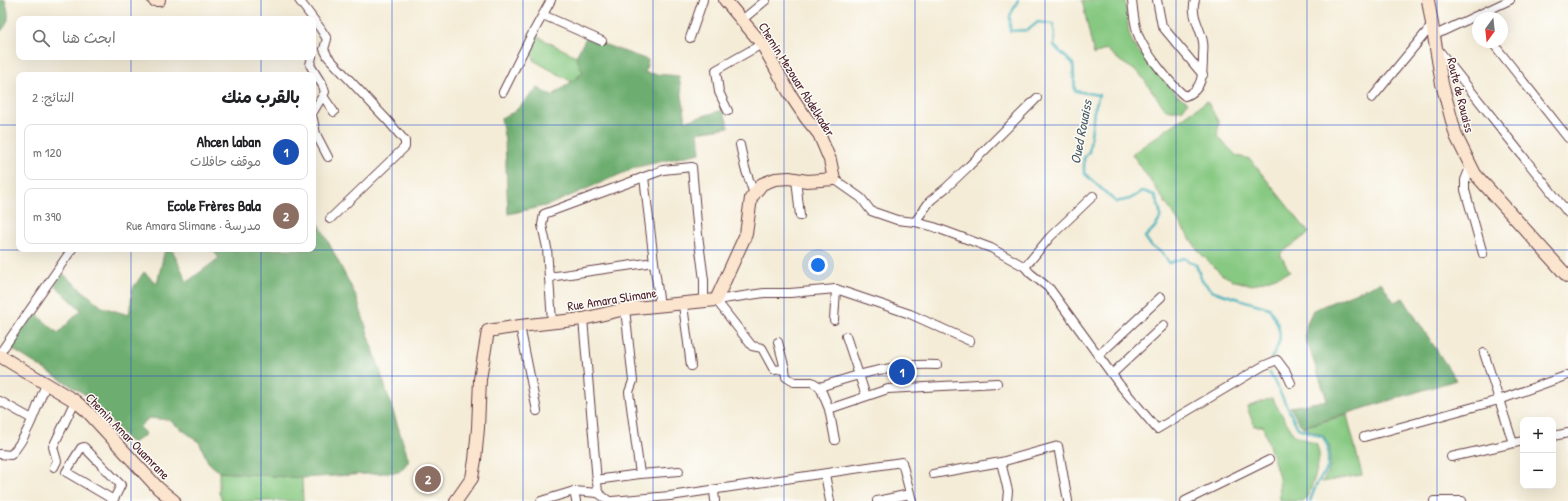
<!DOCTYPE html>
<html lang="ar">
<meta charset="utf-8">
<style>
:root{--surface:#fff;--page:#f2f2f2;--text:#202124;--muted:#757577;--line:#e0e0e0;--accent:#1a73e8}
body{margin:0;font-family:"Patrick Hand","Playpen Sans Arabic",sans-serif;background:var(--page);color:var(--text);direction:rtl}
.controls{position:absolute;right:12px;bottom:12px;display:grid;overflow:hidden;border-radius:8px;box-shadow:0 4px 16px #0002}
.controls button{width:36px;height:36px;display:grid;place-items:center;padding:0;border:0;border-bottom:1px solid var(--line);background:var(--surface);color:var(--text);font:20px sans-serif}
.compass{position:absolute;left:1472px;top:12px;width:36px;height:36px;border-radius:50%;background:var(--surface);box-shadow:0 4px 16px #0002;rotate:195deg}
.you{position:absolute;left:818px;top:265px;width:14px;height:14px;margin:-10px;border:3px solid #fff;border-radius:50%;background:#1a73e8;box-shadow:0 0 0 6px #1a73e833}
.badge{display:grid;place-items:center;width:26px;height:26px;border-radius:50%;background:var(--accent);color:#fff;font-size:13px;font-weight:700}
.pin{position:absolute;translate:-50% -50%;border:2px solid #fff;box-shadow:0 1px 4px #0006}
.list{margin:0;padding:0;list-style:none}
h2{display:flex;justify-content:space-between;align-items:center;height:52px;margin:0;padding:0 16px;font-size:17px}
h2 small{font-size:13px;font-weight:400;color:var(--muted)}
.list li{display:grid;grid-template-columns:26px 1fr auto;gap:12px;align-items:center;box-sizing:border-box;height:56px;margin:0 8px 8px;padding:0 8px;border:1px solid var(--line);border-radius:8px}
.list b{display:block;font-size:15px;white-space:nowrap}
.list p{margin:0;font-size:13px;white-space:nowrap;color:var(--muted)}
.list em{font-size:13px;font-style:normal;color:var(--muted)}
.icon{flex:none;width:22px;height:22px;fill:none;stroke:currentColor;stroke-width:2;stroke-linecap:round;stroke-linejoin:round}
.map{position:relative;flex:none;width:1568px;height:501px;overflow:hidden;direction:ltr}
.search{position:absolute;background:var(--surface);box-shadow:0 4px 16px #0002;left:16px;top:16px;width:300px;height:44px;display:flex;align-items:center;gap:10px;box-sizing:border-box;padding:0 14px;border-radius:8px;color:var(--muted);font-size:15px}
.panel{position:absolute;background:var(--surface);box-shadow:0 4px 16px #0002;left:16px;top:72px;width:300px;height:180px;border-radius:8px;direction:rtl}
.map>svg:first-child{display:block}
.green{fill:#87c982;stroke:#687456}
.forest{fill:#6dad70;stroke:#5c664e}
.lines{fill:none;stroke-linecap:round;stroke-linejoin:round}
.stream{stroke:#41b1bb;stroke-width:2.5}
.street-casing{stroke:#643e45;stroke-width:10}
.secondary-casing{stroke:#643e45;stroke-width:14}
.street{stroke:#fff;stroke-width:8}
.secondary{stroke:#fbe5cf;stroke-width:12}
.grid{fill:none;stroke:#1d4ed8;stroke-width:1;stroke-opacity:0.55}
.labels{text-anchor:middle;stroke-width:3;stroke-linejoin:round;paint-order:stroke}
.street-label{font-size:13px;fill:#4a1f2b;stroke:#fdfcf7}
.water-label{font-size:14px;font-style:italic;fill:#465965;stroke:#fdfcf7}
</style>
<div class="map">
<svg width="1568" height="501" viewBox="0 0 1568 501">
<rect width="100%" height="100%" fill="#fdfcf7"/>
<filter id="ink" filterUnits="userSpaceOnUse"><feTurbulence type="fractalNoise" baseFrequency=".025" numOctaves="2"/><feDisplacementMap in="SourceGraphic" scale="8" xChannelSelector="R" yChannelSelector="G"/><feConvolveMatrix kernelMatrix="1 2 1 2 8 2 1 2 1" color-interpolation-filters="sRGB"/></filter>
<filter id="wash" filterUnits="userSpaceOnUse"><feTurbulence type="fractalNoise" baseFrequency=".012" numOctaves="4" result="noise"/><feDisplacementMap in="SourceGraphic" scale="16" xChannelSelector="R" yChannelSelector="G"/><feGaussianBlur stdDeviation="0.9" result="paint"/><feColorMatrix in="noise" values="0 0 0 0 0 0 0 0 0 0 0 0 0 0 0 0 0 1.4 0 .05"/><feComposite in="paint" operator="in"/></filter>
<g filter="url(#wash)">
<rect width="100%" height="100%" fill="#f4ecd7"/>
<g class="green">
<polygon points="1082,0 1125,0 1129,34 1134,46 1178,96 1188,102 1182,110 1166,110 1139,73 1120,61 1106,49 1094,55"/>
<polygon points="534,35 576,56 583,72 572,82 533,60 534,57 526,51"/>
<polygon points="1207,101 1219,123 1217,136 1237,156 1250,159 1309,233 1280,254 1290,272 1252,285 1235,281 1221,274 1200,253 1132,154"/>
<path d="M1272,398l22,37 23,9c0,3 2,7 2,10 1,9 -9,43 -16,47h-23l-1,-24 -16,-51h-9l-7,-19z"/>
<polygon points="1347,415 1362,475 1322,482 1330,468 1330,448 1324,436 1303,427"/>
<polygon points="219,472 302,478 303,501 222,501 219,492"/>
</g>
<g class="forest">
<path d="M0,0h5c4,13 6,22 -5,32z"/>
<polygon points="586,38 648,60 645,73 679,76 686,121 723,110 729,127 698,132 700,153 637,167 549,205 508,214 505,141 501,118 514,112 538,88 552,96 583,73 576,56"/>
<polygon points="313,212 356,296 409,461 399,472 302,478 219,472 208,462 199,442 169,420 149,418 139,427 146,434 133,443 128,440 89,397 7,346 36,314 58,333 81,310 55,285 63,274 102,307 129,315 133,288 144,272 157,284 165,249 172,249 187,282 219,258 212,249 313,249"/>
<polygon points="1381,282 1394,302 1403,298 1456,380 1303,427 1300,424 1290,407 1327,400 1305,336 1307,323 1313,310"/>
</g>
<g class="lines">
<g class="stream">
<path d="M1018,0l-8,16v15l18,-1 10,-8 15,2 2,10 -1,12 19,18 2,27 24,4 -5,16 -5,41 -5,6v15l32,29 14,-3 13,-8 11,4c11,22 8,26 -9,42l7,10 10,5 7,11 15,-5 12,7 6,15 10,11 57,17c13,20 15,31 2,51"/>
<polyline points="1270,373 1298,428 1323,437 1328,447 1328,467 1316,485 1310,501"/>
</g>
</g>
</g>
<g filter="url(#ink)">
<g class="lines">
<defs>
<g id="street">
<polyline points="299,0 320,28 327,39 324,49 328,57 388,121 405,141 405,147 330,219"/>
<path d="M1132,0c1,10 2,21 5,31 4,17 35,55 48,65 18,-5 18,-24 18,-39 0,-5 1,-10 0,-15 -2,-14 -13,-27 -8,-42"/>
<polyline points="1157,0 1162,26 1203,75"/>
<polyline points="543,15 602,41"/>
<polyline points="742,20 766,0"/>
<polyline points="1435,35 1510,0"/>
<polyline points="690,38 703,0"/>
<polyline points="1492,42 1568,138"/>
<polyline points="1437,48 1568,213"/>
<polyline points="312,57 310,65 323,86 325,92 313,112"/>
<polyline points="503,92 530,38 551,0"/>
<polyline points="323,96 334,112"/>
<polyline points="1372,98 1433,24"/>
<polyline points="728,111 719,92 716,70 762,44"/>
<polyline points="313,119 316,134 328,157"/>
<polyline points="740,145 745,168 754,194"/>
<polyline points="1471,165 1465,180 1465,190 1483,254"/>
<polyline points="644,177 654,262"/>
<polyline points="796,179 800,216"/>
<polyline points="834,179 861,198 871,211 897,220 915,222 934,227 991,248 1025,267 1030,273 1050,289 1119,384 1157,429 1263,366 1277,360 1286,372 1291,383"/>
<polyline points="915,222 930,201 947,187 969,166 1037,98"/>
<polyline points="1025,267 1050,237 1093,196"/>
<polyline points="549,277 654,262 660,306"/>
<polyline points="683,305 691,366"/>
<polyline points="583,319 598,493"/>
<polyline points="834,320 836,289"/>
<polyline points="552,322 547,248 542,225 544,214 663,170 692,167 698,235 704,280 704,301"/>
<polyline points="520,326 537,411"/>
<polyline points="846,336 866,396"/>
<polyline points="778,342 785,369"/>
<polyline points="0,353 72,249"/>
<polyline points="1484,353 1513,443"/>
<polyline points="1099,355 1161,297"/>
<polyline points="1112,374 1164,325"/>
<path d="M820,387c39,-13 76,-24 117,-22"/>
<polyline points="0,401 32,419"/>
<polyline points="829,409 888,389 997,383"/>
<polyline points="1553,436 1568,433"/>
<polyline points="1364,437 1499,400 1568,375"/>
<polyline points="835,440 829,409 820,387 812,382 794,382 786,377 785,369 774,370 762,348 752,346 716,300 764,293 790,293 836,289 910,314 970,341"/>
<polygon points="84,447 121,485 114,499 112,499 66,472 81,448"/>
<path d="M0,454l11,1c18,-21 25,-46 35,-71"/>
<polyline points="1451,457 1523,441"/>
<polyline points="1001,462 1008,491 1007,501"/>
<polyline points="54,467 57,461 53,447 75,401"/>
<polyline points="640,474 679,471"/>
<polyline points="825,474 830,501"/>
<polyline points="933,474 1001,462 1058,446 1068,501"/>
<polyline points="596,480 640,474 629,392 633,381 625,309"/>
<polyline points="714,490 715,501"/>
<polyline points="574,491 576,501"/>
<polyline points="541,501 574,491 598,493 609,501"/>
<polyline points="612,501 670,496 902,462 912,501"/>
<polyline points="877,501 910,494"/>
<polyline points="1185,501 1269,460"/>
<polyline points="1434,501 1462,501"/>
</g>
<g id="secondary">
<polyline points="154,0 159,0"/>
<polyline points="1428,0 1442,84 1456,136 1475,174 1568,277"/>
<polyline points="0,356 75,401 87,411 158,488 174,501"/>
<polyline points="456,501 472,478 475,460 478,428 480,379 488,331 520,326 583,319 625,309 716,300 746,234 751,198 762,184 775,179 789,178 807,181 834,179 830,160 819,134 806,118 790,94 762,44 725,0"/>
</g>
</defs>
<use href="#street" class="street-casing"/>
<use href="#secondary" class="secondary-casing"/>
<use href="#street" class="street"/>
<use href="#secondary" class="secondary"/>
</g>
</g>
<path class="grid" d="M131,0v19M261,0v19M392,0v501M523,0v501M653,0v501M784,0v501M915,0v501M1045,0v501M1176,0v501M1307,0v501M1437,0v501M131,57v18M261,57v18M0,125h19M313,125h1255M131,249v252M261,249v252M0,250h1568M0,376h1568"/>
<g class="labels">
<g class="street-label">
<text transform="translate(797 79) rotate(58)" y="5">Chemin Mezouar Abdelkader</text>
<text transform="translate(1461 95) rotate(76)" y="5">Route de Rouaiss</text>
<text transform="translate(612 299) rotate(-9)" y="5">Rue Amara Slimane</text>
<text transform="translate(128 436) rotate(46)" y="5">Chemin Amar Ouamrane</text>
</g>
<g class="water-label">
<text transform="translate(1081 132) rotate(-79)" y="5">Oued Rouaiss</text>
</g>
</g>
</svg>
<div class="controls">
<button>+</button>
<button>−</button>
</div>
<svg class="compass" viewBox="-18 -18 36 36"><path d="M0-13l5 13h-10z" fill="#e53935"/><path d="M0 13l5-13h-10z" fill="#757577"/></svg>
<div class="you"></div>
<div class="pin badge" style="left:902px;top:372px;background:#1a4fb4">1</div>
<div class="pin badge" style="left:428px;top:479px;background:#8d6e63">2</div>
<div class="search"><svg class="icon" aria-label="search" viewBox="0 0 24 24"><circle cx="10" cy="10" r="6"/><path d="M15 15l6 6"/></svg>ابحث هنا</div>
<section class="panel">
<h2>بالقرب منك<small>النتائج: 2</small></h2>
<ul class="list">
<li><span class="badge" style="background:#1a4fb4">1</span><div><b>Ahcen laban</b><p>موقف حافلات</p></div><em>120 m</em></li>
<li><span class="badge" style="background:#8d6e63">2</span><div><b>Ecole Frères Bala</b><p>مدرسة · Rue Amara Slimane</p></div><em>390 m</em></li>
</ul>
</section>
</div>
